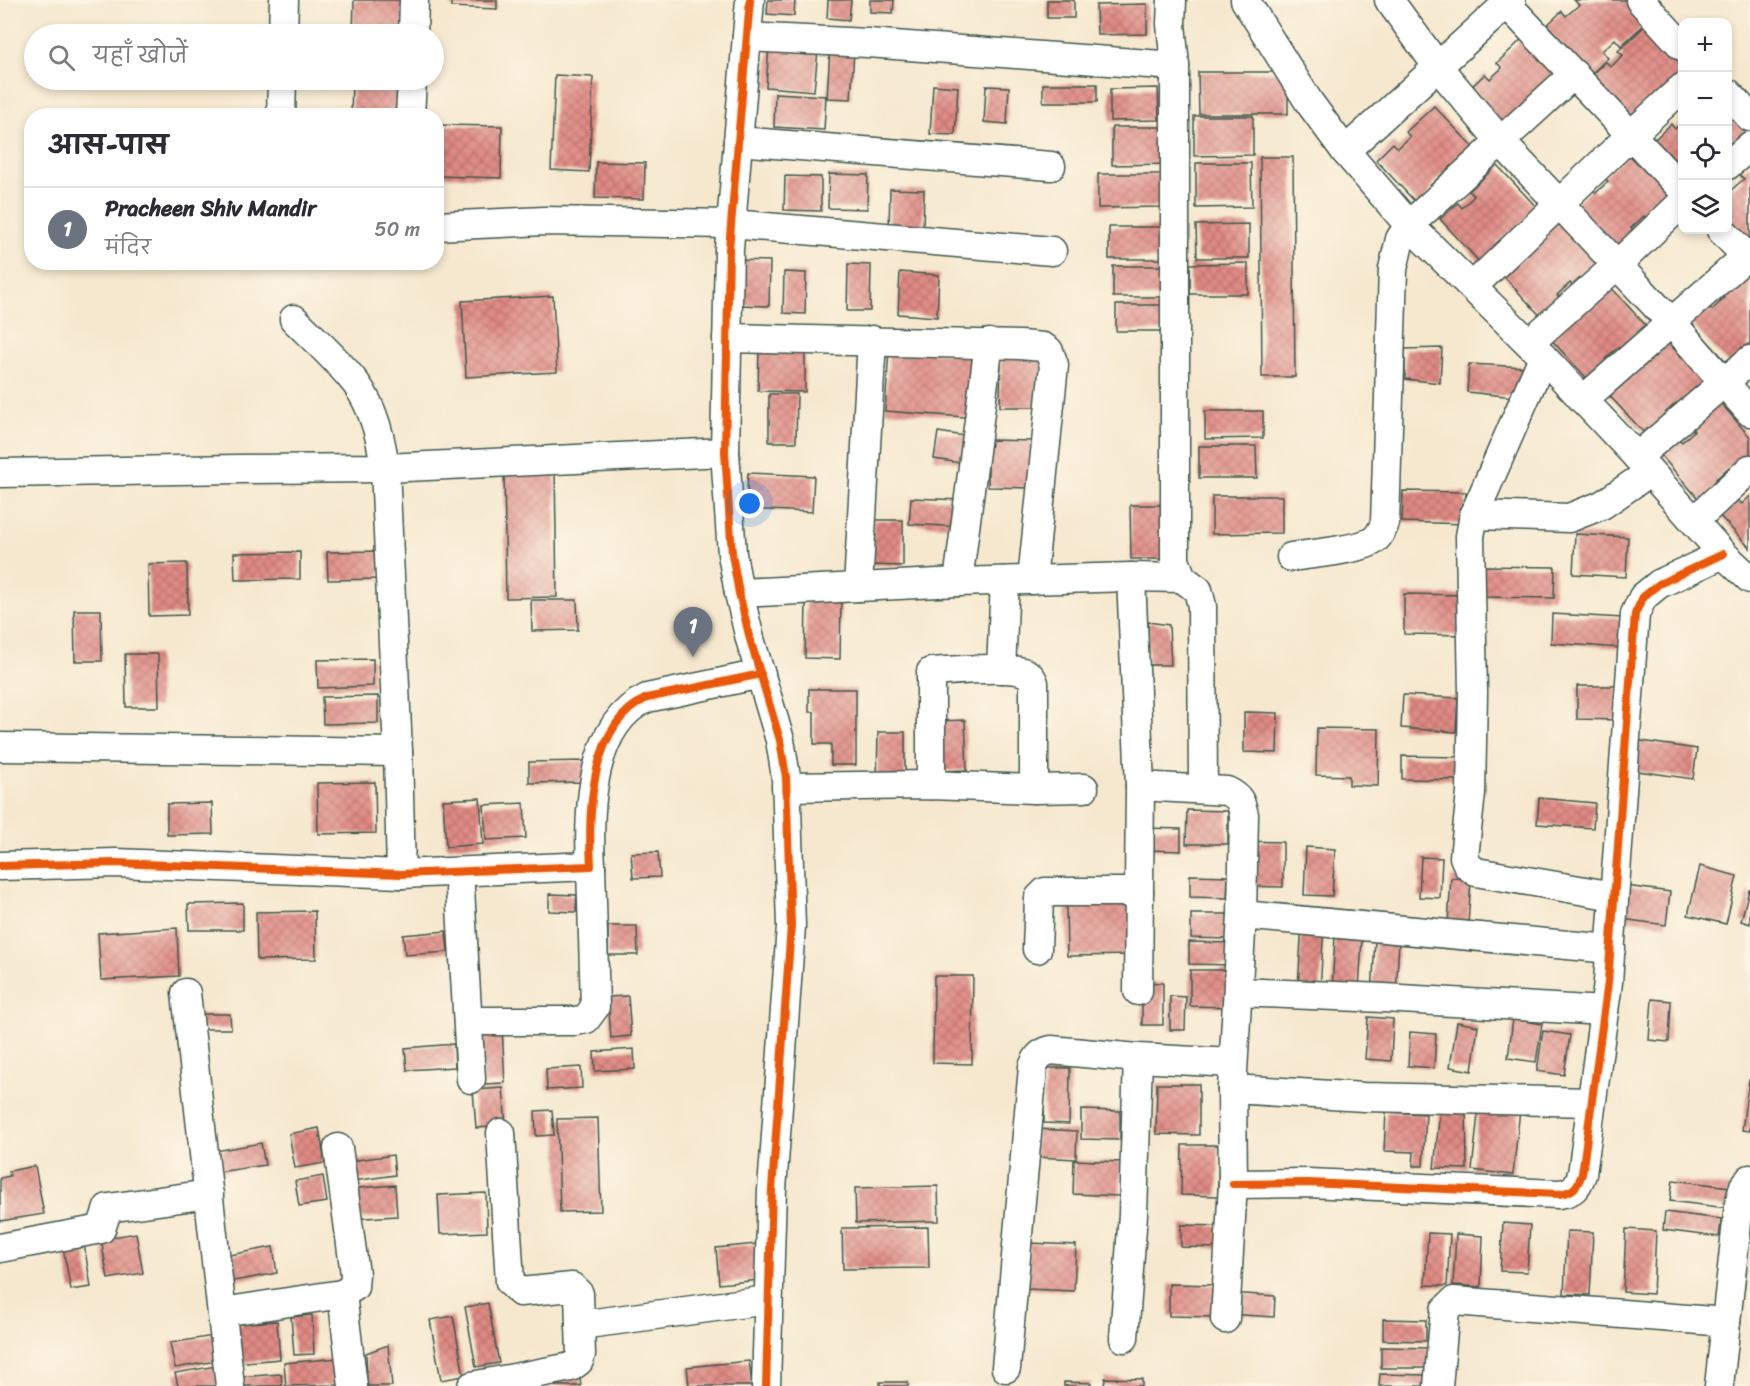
<!DOCTYPE html>
<html lang="hi">
<meta charset="utf-8">
<style>
:root{--surface:#fff;--page:#f7f7f7;--text:#2b2b33;--muted:#7c7c81;--line:#e1e1e2;--accent:#b45309}
body{margin:0;font-family:Sriracha,"Playpen Sans Deva",sans-serif;background:var(--page);color:var(--text)}
.controls{position:absolute;right:18px;top:18px;display:grid;overflow:hidden;border-radius:12px;box-shadow:0 3px 9px #0003}
.controls button{width:54px;height:54px;display:grid;place-items:center;padding:0;border:0;border-bottom:2px solid var(--line);background:var(--surface);color:var(--text);font:30px sans-serif}
.you{position:absolute;left:750px;top:504px;width:21px;height:21px;margin:-15px;border:4px solid #fff;border-radius:50%;background:#1a73e8;box-shadow:0 0 0 9px #1a73e833}
.badge{display:grid;place-items:center;width:39px;height:39px;border-radius:50%;background:var(--accent);color:#fff;font-size:20px;font-weight:700}
.pin{position:absolute;translate:-50% -50px;filter:drop-shadow(0 2px 3px #0008)}
.pin::after{content:'';position:absolute;top:32px;width:21px;height:18px;background:inherit;clip-path:polygon(0 0,100% 0,50% 100%)}
.list{margin:0;padding:0;list-style:none}
h2{display:flex;justify-content:space-between;align-items:center;height:78px;margin:0;padding:0 24px;font-size:26px}
h2 small{font-size:20px;font-weight:400;color:var(--muted)}
.list li{display:grid;grid-template-columns:39px 1fr auto;gap:18px;align-items:center;box-sizing:border-box;height:84px;padding:0 24px;border-top:2px solid var(--line)}
.list b{display:block;font-size:22px;white-space:nowrap}
.list p{margin:0;font-size:20px;white-space:nowrap;color:var(--muted)}
.list em{font-size:20px;font-style:normal;color:var(--muted)}
.icon{flex:none;width:33px;height:33px;fill:none;stroke:currentColor;stroke-width:2;stroke-linecap:round;stroke-linejoin:round}
.map{position:relative;flex:none;width:1750px;height:1386px;overflow:hidden}
.search{position:absolute;background:var(--surface);box-shadow:0 3px 9px #0003;left:24px;top:24px;width:420px;height:66px;display:flex;align-items:center;gap:15px;box-sizing:border-box;padding:0 21px;border-radius:33px;color:var(--muted);font-size:22px}
.panel{position:absolute;background:var(--surface);box-shadow:0 3px 9px #0003;left:24px;top:108px;width:420px;height:162px;border-radius:24px}
.map>svg:first-child{display:block}
.building{fill:url(#building-cross-hatch)}
.lines{fill:none;stroke-linecap:round;stroke-linejoin:round}
.minor-casing{stroke:#3f574b;stroke-width:31}
.minor{stroke:#fff;stroke-width:28}
.cycleway-casing{stroke:#fcf5e5;stroke-width:11}
.cycleway{stroke:#e8590c;stroke-width:8}
</style>
<div class="map">
<svg width="1750" height="1386" viewBox="0 0 1750 1386">
<defs>
<pattern id="building-cross-hatch" width="8" height="8" patternUnits="userSpaceOnUse" patternTransform="scale(1.5)"><rect width="8" height="8" fill="#e18a84"/><path d="M0 0l8 8M0 8l8-8" fill="none" stroke="#b6726d"/></pattern>
</defs>
<rect width="100%" height="100%" fill="#fcf5e5"/>
<filter id="ink" filterUnits="userSpaceOnUse"><feTurbulence type="fractalNoise" baseFrequency=".0167" numOctaves="2"/><feDisplacementMap in="SourceGraphic" scale="12" xChannelSelector="R" yChannelSelector="G"/><feConvolveMatrix kernelMatrix="1 2 1 2 8 2 1 2 1" color-interpolation-filters="sRGB"/></filter>
<filter id="wash" filterUnits="userSpaceOnUse"><feTurbulence type="fractalNoise" baseFrequency=".008" numOctaves="4" result="noise"/><feDisplacementMap in="SourceGraphic" scale="24" xChannelSelector="R" yChannelSelector="G"/><feGaussianBlur stdDeviation="1.35" result="paint"/><feColorMatrix in="noise" values="0 0 0 0 0 0 0 0 0 0 0 0 0 0 0 0 0 1.4 0 .05"/><feComposite in="paint" operator="in"/></filter>
<g filter="url(#wash)">
<rect width="100%" height="100%" fill="#f6e8cf"/>
<g id="blocks">
<g class="building">
<polygon points="354,0 403,0 403,34 353,34"/>
<polygon points="451,0 497,0 497,9 451,7"/>
<polygon points="768,0 795,0 794,16 767,14"/>
<polygon points="828,0 851,0 849,20 827,18"/>
<polygon points="870,0 894,0 893,13 870,12"/>
<rect x="1047" y="0" width="27" height="18"/>
<polygon points="1574,0 1627,0 1647,22 1621,46 1615,39 1602,51 1608,58 1589,76 1544,28 1562,11 1566,16 1579,5"/>
<polygon points="1147,4 1147,34 1097,35 1096,5"/>
<polygon points="1646,25 1682,64 1682,81 1633,127 1588,79 1606,62 1611,67 1623,55 1618,51"/>
<polygon points="1525,36 1565,78 1506,128 1467,91 1485,74 1490,79 1502,68 1497,63"/>
<polygon points="769,46 818,50 814,91 766,87"/>
<polygon points="830,49 854,51 851,99 827,98"/>
<polygon points="1198,72 1288,72 1288,114 1199,114"/>
<polygon points="555,75 593,77 589,172 551,170"/>
<polygon points="352,80 402,80 402,116 351,116"/>
<rect x="1043" y="84" width="54" height="18"/>
<polygon points="933,85 958,87 955,135 930,134"/>
<polygon points="986,86 1009,87 1007,124 984,122"/>
<polygon points="1158,88 1159,120 1110,121 1110,89"/>
<polygon points="775,93 826,96 824,130 774,127"/>
<polygon points="1728,104 1750,129 1750,140 1728,157"/>
<polygon points="1434,106 1479,153 1453,178 1446,171 1433,183 1421,208 1376,160 1393,143 1398,148 1410,137 1406,132"/>
<polygon points="1194,116 1253,116 1253,155 1194,156"/>
<polygon points="1682,122 1682,173 1653,141 1671,124 1675,129"/>
<polygon points="436,125 502,126 501,178 436,176"/>
<polygon points="1112,127 1168,127 1168,164 1112,165"/>
<polygon points="1631,150 1676,198 1650,223 1644,216 1631,228 1637,235 1618,253 1574,205 1591,188 1596,193 1608,181 1603,177"/>
<polygon points="1260,157 1293,157 1295,377 1262,377"/>
<polygon points="596,162 645,163 644,199 595,198"/>
<polygon points="1196,163 1251,163 1252,207 1196,208"/>
<polygon points="1750,164 1750,246 1728,222 1728,186 1731,190 1744,179 1739,174"/>
<polygon points="1497,165 1542,213 1516,237 1510,231 1497,243 1504,249 1484,267 1440,219 1458,203 1462,208 1474,196 1469,191"/>
<polygon points="829,174 868,175 867,209 828,208"/>
<polygon points="1098,174 1162,174 1162,207 1098,208"/>
<polygon points="785,176 821,177 821,211 784,210"/>
<polygon points="890,189 924,190 923,230 889,229"/>
<polygon points="1557,217 1602,265 1576,289 1570,283 1557,295 1563,302 1544,320 1499,271 1521,260 1534,248 1529,243"/>
<polygon points="1249,224 1249,258 1197,258 1196,225"/>
<rect x="1109" y="227" width="63" height="32"/>
<polygon points="737,260 770,261 769,306 736,305"/>
<polygon points="1248,263 1248,294 1190,294 1190,264"/>
<polygon points="848,264 871,265 870,311 847,311"/>
<rect x="1113" y="266" width="54" height="31"/>
<polygon points="1750,270 1750,343 1747,345 1750,348 1734,370 1690,322 1708,305 1712,310 1724,298 1720,294"/>
<polygon points="784,272 806,273 805,314 783,313"/>
<polygon points="900,272 939,275 937,317 898,314"/>
<polygon points="1606,282 1650,330 1624,354 1618,347 1605,359 1611,366 1592,384 1548,336"/>
<polygon points="553,296 557,372 466,377 462,301"/>
<polygon points="1116,305 1164,305 1165,331 1116,331"/>
<polygon points="1663,337 1708,385 1682,409 1676,403 1663,415 1669,421 1650,439 1605,391"/>
<polygon points="1442,348 1440,383 1405,379 1405,349"/>
<polygon points="759,349 805,350 805,392 758,391"/>
<polygon points="889,349 981,356 977,418 885,411"/>
<polygon points="1001,352 1044,353 1043,407 1000,407"/>
<polygon points="1469,364 1525,367 1514,397 1467,392"/>
<polygon points="769,394 797,394 796,442 769,442"/>
<polygon points="1719,401 1750,437 1750,461 1735,474 1729,467 1716,479 1722,486 1702,503 1659,453 1677,437 1682,442 1694,431 1690,426"/>
<polygon points="1205,411 1263,411 1263,438 1205,439"/>
<polygon points="938,432 971,437 968,464 934,459"/>
<polygon points="988,440 1033,441 1033,488 988,487"/>
<polygon points="1199,446 1256,446 1257,478 1199,478"/>
<polygon points="555,470 557,597 506,598 504,471"/>
<polygon points="748,473 814,476 812,512 746,509"/>
<polygon points="1403,491 1466,492 1465,524 1402,522"/>
<polygon points="1212,496 1282,496 1282,533 1212,534"/>
<polygon points="1750,496 1750,548 1719,515 1737,499 1742,504"/>
<polygon points="911,498 962,500 961,527 909,524"/>
<polygon points="1130,505 1164,505 1164,559 1131,559"/>
<polygon points="873,520 903,520 903,566 872,565"/>
<polygon points="1575,534 1628,537 1626,577 1573,574"/>
<polygon points="380,551 380,579 328,580 327,552"/>
<polygon points="300,552 300,579 235,580 234,553"/>
<polygon points="187,563 188,615 149,616 148,564"/>
<polygon points="1481,566 1555,567 1554,598 1480,597"/>
<polygon points="1404,594 1467,595 1467,635 1404,634"/>
<polygon points="806,599 841,599 840,659 805,658"/>
<polygon points="531,600 577,600 578,630 532,631"/>
<polygon points="74,610 101,610 102,661 75,661"/>
<polygon points="1552,614 1623,618 1621,648 1551,643"/>
<polygon points="1148,622 1169,625 1171,665 1148,665"/>
<polygon points="125,654 158,654 159,707 126,707"/>
<polygon points="373,659 373,686 318,688 317,660"/>
<polygon points="1577,686 1617,686 1617,720 1577,719"/>
<polygon points="809,689 856,689 856,765 831,765 831,744 814,744 814,712 809,712"/>
<polygon points="1403,695 1458,698 1456,732 1401,728"/>
<polygon points="378,696 378,723 323,724 322,697"/>
<polygon points="1244,712 1278,713 1277,753 1244,752"/>
<polygon points="965,720 967,770 942,771 939,721"/>
<polygon points="1317,728 1379,729 1378,786 1349,785 1349,776 1316,775"/>
<polygon points="878,732 905,732 905,782 877,781"/>
<polygon points="1634,740 1697,749 1693,779 1631,770"/>
<polygon points="1402,756 1459,757 1459,780 1402,779"/>
<polygon points="586,761 587,782 529,783 529,762"/>
<polygon points="375,782 376,833 318,834 317,783"/>
<polygon points="480,798 483,844 446,847 443,800"/>
<polygon points="1539,798 1595,803 1593,828 1537,824"/>
<polygon points="212,803 213,834 167,835 167,804"/>
<polygon points="524,803 526,838 486,840 484,805"/>
<polygon points="1187,810 1228,811 1228,844 1186,844"/>
<polygon points="1146,828 1181,829 1181,851 1145,850"/>
<polygon points="1245,841 1283,842 1283,887 1245,886"/>
<polygon points="1306,847 1335,849 1332,896 1304,895"/>
<polygon points="658,852 660,877 633,878 631,853"/>
<polygon points="1421,857 1442,858 1440,898 1419,897"/>
<polygon points="1700,866 1737,876 1726,924 1688,915"/>
<polygon points="1190,875 1228,876 1227,898 1190,897"/>
<polygon points="1451,878 1471,879 1468,925 1448,924"/>
<polygon points="1626,886 1670,892 1666,925 1622,919"/>
<polygon points="1749,890 1750,890 1750,924 1741,921"/>
<polygon points="549,894 577,895 576,912 549,911"/>
<polygon points="1133,901 1134,955 1067,956 1066,902"/>
<polygon points="243,903 243,930 189,930 188,904"/>
<polygon points="315,911 316,959 257,960 256,912"/>
<polygon points="1191,914 1230,914 1230,939 1191,938"/>
<polygon points="1302,923 1324,925 1320,990 1298,988"/>
<polygon points="608,926 637,926 638,955 608,955"/>
<polygon points="177,928 179,976 101,980 98,933"/>
<polygon points="446,931 448,952 405,955 403,935"/>
<polygon points="1335,937 1362,939 1359,990 1332,989"/>
<polygon points="1375,940 1399,941 1396,995 1372,994"/>
<polygon points="1189,942 1233,943 1233,965 1189,964"/>
<polygon points="1190,970 1227,970 1227,1007 1190,1006"/>
<polygon points="934,976 973,976 972,1064 933,1063"/>
<polygon points="1142,982 1163,983 1163,1025 1142,1025"/>
<polygon points="628,996 631,1036 611,1038 608,997"/>
<polygon points="1170,996 1186,997 1185,1030 1170,1030"/>
<polygon points="1652,999 1671,1001 1669,1042 1649,1040"/>
<polygon points="199,1014 230,1014 231,1029 199,1029"/>
<polygon points="1368,1017 1393,1019 1391,1061 1365,1059"/>
<polygon points="1513,1019 1542,1024 1536,1062 1508,1058"/>
<polygon points="1457,1022 1478,1026 1472,1071 1450,1067"/>
<polygon points="502,1027 505,1083 483,1084 479,1029"/>
<polygon points="1543,1031 1570,1035 1564,1075 1537,1071"/>
<polygon points="1410,1032 1436,1034 1434,1068 1408,1066"/>
<polygon points="454,1044 455,1067 407,1070 405,1048"/>
<polygon points="634,1049 635,1069 595,1071 594,1052"/>
<polygon points="581,1067 582,1088 547,1090 546,1069"/>
<polygon points="1044,1068 1070,1068 1069,1124 1044,1123"/>
<polygon points="1749,1080 1750,1080 1750,1131 1742,1130"/>
<polygon points="1157,1084 1199,1084 1199,1135 1156,1134"/>
<polygon points="503,1088 506,1126 476,1128 473,1090"/>
<polygon points="1479,1105 1520,1110 1513,1175 1472,1170"/>
<polygon points="1466,1107 1467,1169 1434,1168 1440,1111"/>
<polygon points="552,1110 554,1135 536,1136 535,1111"/>
<polygon points="1081,1110 1120,1111 1120,1140 1081,1139"/>
<polygon points="1386,1112 1426,1114 1423,1166 1413,1166 1414,1152 1384,1151"/>
<polygon points="598,1118 601,1211 560,1212 557,1119"/>
<polygon points="319,1128 325,1163 295,1168 289,1134"/>
<polygon points="1036,1129 1077,1131 1076,1159 1035,1157"/>
<polygon points="261,1143 265,1165 212,1173 209,1152"/>
<polygon points="1182,1145 1219,1145 1218,1196 1181,1195"/>
<polygon points="393,1155 395,1175 346,1182 343,1162"/>
<polygon points="1074,1160 1121,1162 1120,1196 1073,1194"/>
<polygon points="35,1166 44,1214 0,1221 0,1178 10,1176 9,1171"/>
<polygon points="323,1176 327,1202 299,1206 295,1181"/>
<polygon points="1673,1180 1730,1187 1727,1208 1670,1201"/>
<polygon points="395,1185 397,1216 350,1219 347,1189"/>
<polygon points="938,1186 939,1221 856,1223 855,1188"/>
<polygon points="486,1193 487,1232 440,1234 438,1195"/>
<polygon points="1665,1212 1721,1219 1719,1237 1663,1230"/>
<polygon points="1503,1223 1530,1225 1527,1272 1500,1271"/>
<polygon points="1181,1225 1220,1226 1220,1248 1181,1247"/>
<polygon points="928,1227 929,1268 843,1269 842,1228"/>
<polygon points="1626,1229 1656,1231 1653,1294 1623,1292"/>
<polygon points="1567,1231 1593,1232 1590,1295 1564,1294"/>
<polygon points="136,1233 143,1273 108,1279 101,1239"/>
<polygon points="1428,1233 1450,1234 1447,1286 1425,1285"/>
<polygon points="1456,1234 1483,1236 1481,1287 1453,1285"/>
<polygon points="1029,1243 1076,1245 1074,1291 1027,1289"/>
<polygon points="84,1244 91,1287 71,1290 63,1248"/>
<polygon points="756,1244 760,1280 719,1284 716,1248"/>
<polygon points="273,1247 277,1273 229,1282 224,1256"/>
<polygon points="1169,1284 1217,1285 1216,1317 1169,1316"/>
<polygon points="1229,1293 1275,1296 1274,1317 1228,1314"/>
<polygon points="488,1303 499,1363 476,1367 465,1307"/>
<polygon points="312,1315 314,1354 294,1355 291,1317"/>
<polygon points="453,1316 464,1376 441,1380 430,1320"/>
<polygon points="1383,1319 1426,1320 1426,1341 1383,1340"/>
<polygon points="277,1321 280,1359 235,1363 232,1324"/>
<polygon points="213,1336 217,1361 175,1368 170,1343"/>
<polygon points="388,1345 392,1386 367,1386 366,1353"/>
<polygon points="1381,1347 1429,1348 1429,1368 1381,1368"/>
<polygon points="339,1358 342,1385 286,1386 284,1363"/>
<polygon points="749,1361 752,1386 689,1386 687,1367"/>
<polygon points="216,1366 220,1386 178,1386 175,1373"/>
<polygon points="281,1374 282,1386 236,1386 235,1377"/>
<polygon points="1380,1374 1426,1375 1426,1386 1379,1386"/>
<polygon points="1105,1378 1142,1379 1142,1386 1104,1386"/>
<polygon points="580,1379 581,1386 552,1386 552,1382"/>
<rect x="880" y="1382" width="28" height="4"/>
<polygon points="1064,1382 1091,1383 1091,1386 1064,1386"/>
</g>
</g>
</g>
<g filter="url(#ink)">
<use href="#blocks" fill-opacity="0" stroke="#3f574b" stroke-width="1.5"/>
<g class="lines">
<defs>
<g id="minor">
<polyline points="750,0 729,249 725,452 732,554 739,593 750,639 780,740 786,777 791,926 772,1190 766,1386"/>
<polyline points="1172,0 1171,24 1175,66 1175,560 1182,578 1198,590 1202,606 1203,789"/>
<polyline points="1245,0 1309,102 1345,151 1409,225 1543,357 1637,457 1723,554 1750,579"/>
<polyline points="1389,0 1438,67 1501,142 1672,323 1750,412"/>
<polyline points="1640,0 1682,46"/>
<polyline points="1507,4 1682,189"/>
<polyline points="283,34 284,0"/>
<polyline points="413,34 414,0"/>
<polyline points="747,37 868,43 1175,66"/>
<polyline points="1728,93 1750,117"/>
<polyline points="281,116 282,80"/>
<polyline points="410,116 412,80"/>
<polyline points="738,141 1051,166"/>
<polyline points="1345,151 1511,0"/>
<polyline points="1728,165 1750,146"/>
<polyline points="436,226 544,221 731,224 1052,251"/>
<polyline points="1721,230 1750,260"/>
<path d="M1473,286c70,-66 138,-134 209,-198"/>
<path d="M294,319c18,18 38,36 55,56 23,25 32,61 36,93l13,284 3,122"/>
<polyline points="727,338 1020,345 1043,347 1049,351 1054,365 1032,580"/>
<polyline points="1529,343 1617,265 1682,203"/>
<polyline points="1543,357 1474,515 1470,536 1473,693 1471,793 1464,857 1468,866 1476,872 1614,896"/>
<polyline points="1583,400 1750,253"/>
<polyline points="1637,457 1750,360"/>
<polyline points="0,473 238,469 385,468 725,452"/>
<polyline points="1474,515 1569,518 1602,505 1650,472"/>
<polyline points="1695,520 1750,469"/>
<path d="M1291,557c20,-3 64,-7 80,-15 8,-4 11,-12 14,-19l8,-254 7,-30 9,-14 165,-151"/>
<polyline points="1131,577 1140,786 1138,991"/>
<polyline points="958,582 989,343"/>
<polyline points="858,587 872,340"/>
<polyline points="739,593 958,582 1131,577 1182,578"/>
<polyline points="1001,669 1005,581"/>
<polyline points="0,747 398,752"/>
<path d="M931,785v-113c19,-1 85,-8 98,3 2,2 4,5 5,8v106"/>
<path d="M1140,786l87,5c13,6 14,11 17,24l-2,100 -10,174 1,95 -8,135"/>
<polyline points="786,787 931,785 1034,789 1084,788"/>
<path d="M0,866l116,-3 285,11 190,-8c-3,-54 -1,-142 56,-168l114,-24"/>
<polyline points="459,872 471,1079"/>
<polyline points="1242,915 1611,949"/>
<polyline points="1037,949 1039,898 1045,892 1139,892"/>
<polyline points="1238,992 1384,998 1604,1011"/>
<polyline points="186,993 230,1386"/>
<polyline points="468,1021 575,1021 586,1019 595,1007 591,866"/>
<polyline points="1232,1089 1364,1097 1591,1102"/>
<polyline points="501,1133 510,1282 520,1292 572,1287 579,1294 580,1325"/>
<path d="M1233,1184l75,-1 251,11c14,-2 18,-6 23,-20l26,-192 27,-368 8,-17 16,-13 64,-30"/>
<polyline points="0,1248 101,1229 108,1208 209,1194"/>
<polyline points="342,1294 353,1386"/>
<polyline points="222,1312 342,1294 354,1287 355,1274 338,1148"/>
<polyline points="1124,1338 1133,1214 1138,1058"/>
<path d="M1006,1368l27,-301c4,-10 7,-14 18,-17l87,8 95,5"/>
<polyline points="472,1386 571,1367 579,1361 581,1354 580,1325 768,1300"/>
<polyline points="1438,1386 1445,1310 1454,1301 1726,1322"/>
<polyline points="1719,1386 1739,1204 1744,1186 1750,1179"/>
</g>
</defs>
<use href="#minor" class="minor-casing"/>
<use href="#minor" class="minor"/>
<defs>
<g id="cycleway">
<polyline points="750,0 729,249 725,452 732,554 739,593 750,639 780,740 786,777 791,926 772,1190 766,1386"/>
<path d="M0,866l116,-3 285,11 190,-8c-3,-54 -1,-142 56,-168l114,-24"/>
<path d="M1233,1184l75,-1 251,11c14,-2 18,-6 23,-20l26,-192 27,-368 8,-17 16,-13 64,-30"/>
</g>
</defs>
<use href="#cycleway" class="cycleway-casing"/>
<use href="#cycleway" class="cycleway"/>
</g>
</g>
</svg>
<div class="controls">
<button>+</button>
<button>−</button>
<button><svg class="icon" aria-label="locate" viewBox="0 0 24 24"><circle cx="12" cy="12" r="6"/><path d="M12 2v4M12 18v4M2 12h4M18 12h4"/></svg></button>
<button><svg class="icon" aria-label="layers" viewBox="0 0 24 24"><path d="M12 4l9 5-9 5-9-5zM3 14l9 5 9-5"/></svg></button>
</div>
<div class="you"></div>
<div class="pin badge" style="left:693px;top:657px;background:#6b7280">1</div>
<div class="search"><svg class="icon" aria-label="search" viewBox="0 0 24 24"><circle cx="10" cy="10" r="6"/><path d="M15 15l6 6"/></svg>यहाँ खोजें</div>
<section class="panel">
<h2>आस-पास<small></small></h2>
<ul class="list">
<li><span class="badge" style="background:#6b7280">1</span><div><b>Pracheen Shiv Mandir</b><p>मंदिर</p></div><em>50 m</em></li>
</ul>
</section>
</div>
